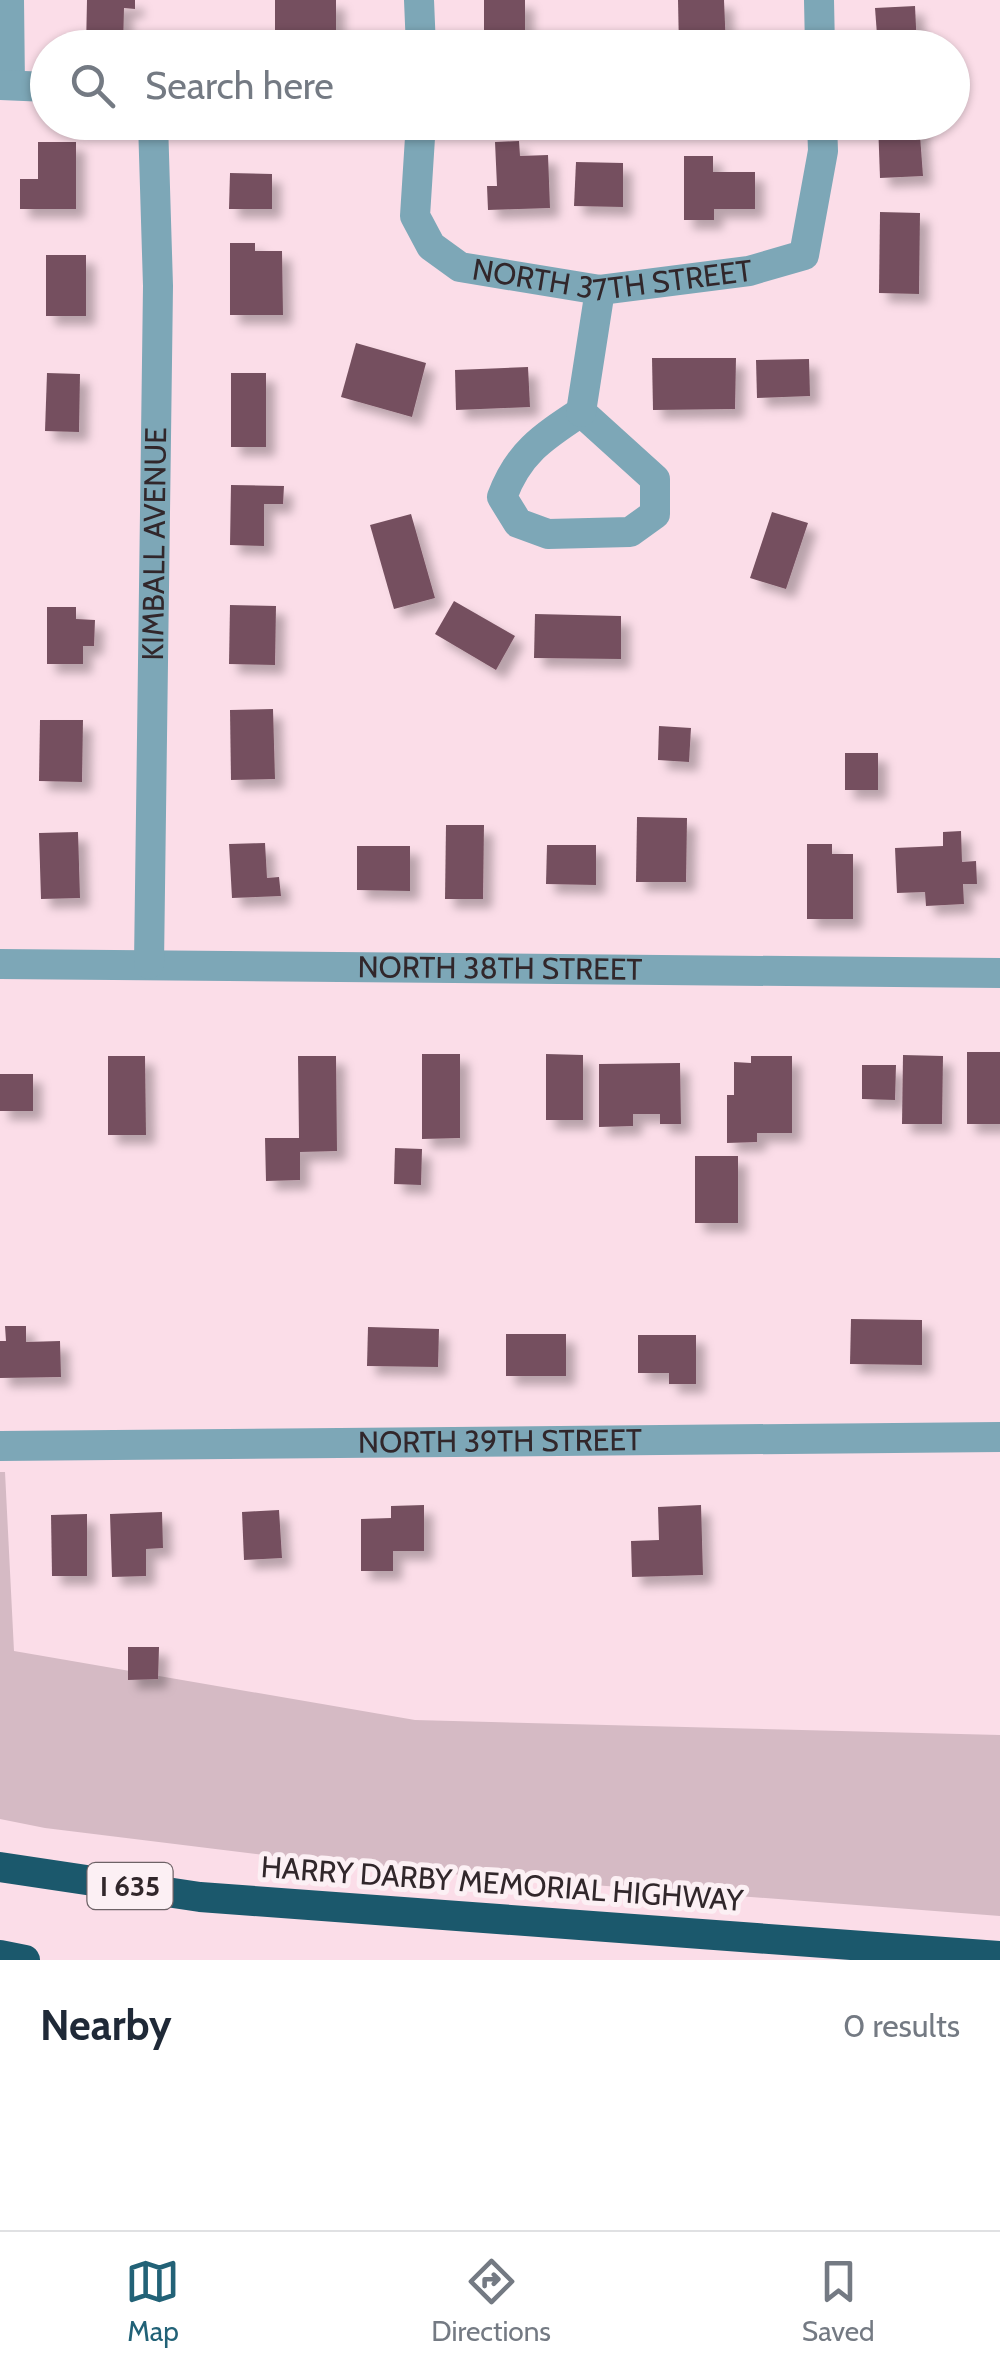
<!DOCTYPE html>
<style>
:root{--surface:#fff;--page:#f6f6f7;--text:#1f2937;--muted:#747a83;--line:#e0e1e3;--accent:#226277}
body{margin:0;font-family:Cabin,sans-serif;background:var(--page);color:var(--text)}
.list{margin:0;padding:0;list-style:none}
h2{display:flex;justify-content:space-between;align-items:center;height:130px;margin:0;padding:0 40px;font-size:42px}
h2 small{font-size:32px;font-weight:400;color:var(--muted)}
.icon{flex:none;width:55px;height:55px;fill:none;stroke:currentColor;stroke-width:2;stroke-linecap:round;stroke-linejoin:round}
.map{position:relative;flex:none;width:1000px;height:1960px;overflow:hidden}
.search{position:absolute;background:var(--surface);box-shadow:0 2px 8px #0004;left:30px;right:30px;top:30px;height:110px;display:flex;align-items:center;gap:25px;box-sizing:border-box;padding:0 35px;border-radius:55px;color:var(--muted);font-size:38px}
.sheet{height:270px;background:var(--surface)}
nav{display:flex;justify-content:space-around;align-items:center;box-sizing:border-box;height:140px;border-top:2px solid var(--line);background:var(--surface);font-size:28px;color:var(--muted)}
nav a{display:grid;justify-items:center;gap:5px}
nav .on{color:var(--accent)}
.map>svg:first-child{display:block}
.green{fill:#d5bac4}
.building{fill:#75505f;filter:url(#shadow)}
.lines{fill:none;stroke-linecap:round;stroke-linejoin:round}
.minor{stroke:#7da7b7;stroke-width:30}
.highway{stroke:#1b586c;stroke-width:30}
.labels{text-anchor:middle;stroke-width:10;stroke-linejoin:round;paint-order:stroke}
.shield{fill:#fcf0f4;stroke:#6e6367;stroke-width:2.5}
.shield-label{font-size:28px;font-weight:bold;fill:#31272b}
.street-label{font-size:30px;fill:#31272b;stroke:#fcf0f4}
</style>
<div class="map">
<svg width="1000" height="1960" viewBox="0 0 1000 1960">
<defs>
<filter id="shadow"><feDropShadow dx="9" dy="9" stdDeviation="5" flood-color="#0004"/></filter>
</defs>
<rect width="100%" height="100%" fill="#fbdde8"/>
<polygon class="green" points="0,1472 5,1472 14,1651 415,1720 1000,1735 1000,1916 371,1868 45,1828 0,1819"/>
<g class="building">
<polygon points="87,0 135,0 135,9 124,8 123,48 86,48"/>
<polygon points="275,0 336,0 336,48 287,48 287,40 275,41"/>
<rect x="484" y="0" width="41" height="43"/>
<polygon points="678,0 724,0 726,48 679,48"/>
<polygon points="915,6 917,48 878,48 875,8"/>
<polygon points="878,122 919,122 923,176 880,178"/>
<polygon points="519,141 520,156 548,155 550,208 488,210 487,186 497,186 495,142"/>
<polygon points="38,142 76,142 76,209 20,209 20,179 38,179"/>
<polygon points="684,156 713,156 713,172 755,172 755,209 714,209 714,220 684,220"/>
<polygon points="576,162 623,163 623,207 574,206"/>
<polygon points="230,173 272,174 272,209 229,209"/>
<polygon points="880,212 920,213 919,294 879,293"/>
<polygon points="230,243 255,243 255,251 282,251 283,315 230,315"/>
<rect x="46" y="255" width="40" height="61"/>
<polygon points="356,343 426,363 412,417 341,397"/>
<polygon points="652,358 736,358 735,409 653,410"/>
<polygon points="809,359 810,396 757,398 756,360"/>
<polygon points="528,367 530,407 456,410 455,370"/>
<polygon points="47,373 80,374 79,432 45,431"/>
<rect x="231" y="373" width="35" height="74"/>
<polygon points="231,485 284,486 283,504 264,504 264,546 230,545"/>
<polygon points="772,512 808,523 786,589 750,578"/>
<polygon points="411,514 435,598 394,609 370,525"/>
<polygon points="454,601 515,636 496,670 435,634"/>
<polygon points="230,605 276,606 275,665 229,664"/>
<polygon points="47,607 76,607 76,619 95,620 94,646 83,646 83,664 47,664"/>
<polygon points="535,614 621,616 621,659 534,658"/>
<polygon points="273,709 275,779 231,780 230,710"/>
<polygon points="40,720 83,720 82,782 39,781"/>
<polygon points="659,726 691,728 689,762 658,760"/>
<rect x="845" y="753" width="33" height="37"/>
<polygon points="637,817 687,818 686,882 636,882"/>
<polygon points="446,825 484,825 483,899 445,899"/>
<polygon points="961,831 962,862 976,861 977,884 963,884 964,904 926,906 925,892 897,893 895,848 943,846 943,832"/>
<polygon points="78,832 80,898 41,899 39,833"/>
<polygon points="265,843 267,878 279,877 281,896 232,898 229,844"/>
<polygon points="807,844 832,844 832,854 853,854 853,919 807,919"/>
<polygon points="547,845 596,845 596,885 546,884"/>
<polygon points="357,846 410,846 410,891 357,890"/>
<rect x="967" y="1052" width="33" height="72"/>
<polygon points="422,1054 460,1054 460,1138 422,1139"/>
<polygon points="546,1054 583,1055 583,1120 546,1120"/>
<polygon points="903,1055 943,1056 942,1124 902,1124"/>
<polygon points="108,1056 145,1056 146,1135 108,1135"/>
<polygon points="298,1056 336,1056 337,1151 300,1152 300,1180 266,1181 265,1138 299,1138"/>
<polygon points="751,1056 792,1056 792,1133 757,1133 757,1142 727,1143 727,1095 734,1095 734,1062 751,1063"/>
<polygon points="680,1063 681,1124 660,1124 660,1114 633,1114 633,1126 599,1127 599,1064"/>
<polygon points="862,1065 896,1065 895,1100 862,1099"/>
<rect x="0" y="1074" width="33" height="37"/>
<polygon points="395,1148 422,1149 421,1185 394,1184"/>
<rect x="695" y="1156" width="43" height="67"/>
<polygon points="851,1319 922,1320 922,1365 850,1364"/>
<polygon points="5,1326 26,1326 26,1342 60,1341 61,1377 0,1378 0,1341 6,1341"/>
<polygon points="368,1327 439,1329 438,1367 367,1366"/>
<rect x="506" y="1334" width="60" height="42"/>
<polygon points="638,1335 696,1335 696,1384 669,1384 669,1373 638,1373"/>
<polygon points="424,1505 424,1551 393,1551 393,1571 361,1571 361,1519 391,1518 391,1506"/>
<polygon points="701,1505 703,1575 632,1577 631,1541 659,1540 658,1507"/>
<polygon points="279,1510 282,1558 244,1560 242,1512"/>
<polygon points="162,1512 163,1548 146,1549 146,1576 112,1577 110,1514"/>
<polygon points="87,1514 87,1576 52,1576 51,1515"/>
<polygon points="128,1647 159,1647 158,1679 128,1680"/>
</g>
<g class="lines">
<g class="minor">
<polyline points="9,0 10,85"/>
<polyline points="419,0 421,48"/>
<polyline points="819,0 820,48"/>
<polyline points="0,85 48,87"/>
<path id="s1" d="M421,122l-6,94 16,30 29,21 140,23 149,-19 55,-16 19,-104 -1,-29"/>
<path d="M581,412l74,67v35l-25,18 -82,2 -30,-11 -16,-26c16,-44 41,-60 79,-85z"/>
<polyline points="581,412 600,290"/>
<path id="s2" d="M0,964l1000,9"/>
<path id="s3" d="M149,964l9,-678 -5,-164"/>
<path id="s4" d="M0,1446l1000,-9"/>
</g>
<g class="highway">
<polyline points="0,1867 200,1897 1000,1956"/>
<polyline points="0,1955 25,1960"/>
</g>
</g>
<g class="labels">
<rect class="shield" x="87.5" y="1863" width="85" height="46" rx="8"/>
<g class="shield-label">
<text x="130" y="1896">I 635</text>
</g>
<g class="street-label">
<text dy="10" stroke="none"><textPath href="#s1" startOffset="318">NORTH 37TH STREET</textPath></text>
<text dy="10" stroke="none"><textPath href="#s3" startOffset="420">KIMBALL AVENUE</textPath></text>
<text dy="10" stroke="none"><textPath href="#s2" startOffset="500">NORTH 38TH STREET</textPath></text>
<text dy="10" stroke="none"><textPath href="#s4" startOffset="500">NORTH 39TH STREET</textPath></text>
<text transform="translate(502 1884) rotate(4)" y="10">HARRY DARBY MEMORIAL HIGHWAY</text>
</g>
</g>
</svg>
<div class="search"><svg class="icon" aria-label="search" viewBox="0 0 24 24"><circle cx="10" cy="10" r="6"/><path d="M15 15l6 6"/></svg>Search here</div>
</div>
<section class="sheet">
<h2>Nearby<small>0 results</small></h2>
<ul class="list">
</ul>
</section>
<nav>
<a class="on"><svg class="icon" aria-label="map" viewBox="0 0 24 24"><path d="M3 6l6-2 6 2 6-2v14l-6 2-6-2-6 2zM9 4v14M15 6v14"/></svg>Map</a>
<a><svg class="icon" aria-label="directions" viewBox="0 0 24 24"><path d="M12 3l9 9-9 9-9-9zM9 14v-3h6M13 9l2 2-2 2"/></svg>Directions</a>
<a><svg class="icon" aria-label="saved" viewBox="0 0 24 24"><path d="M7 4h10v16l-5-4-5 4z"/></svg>Saved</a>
</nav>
